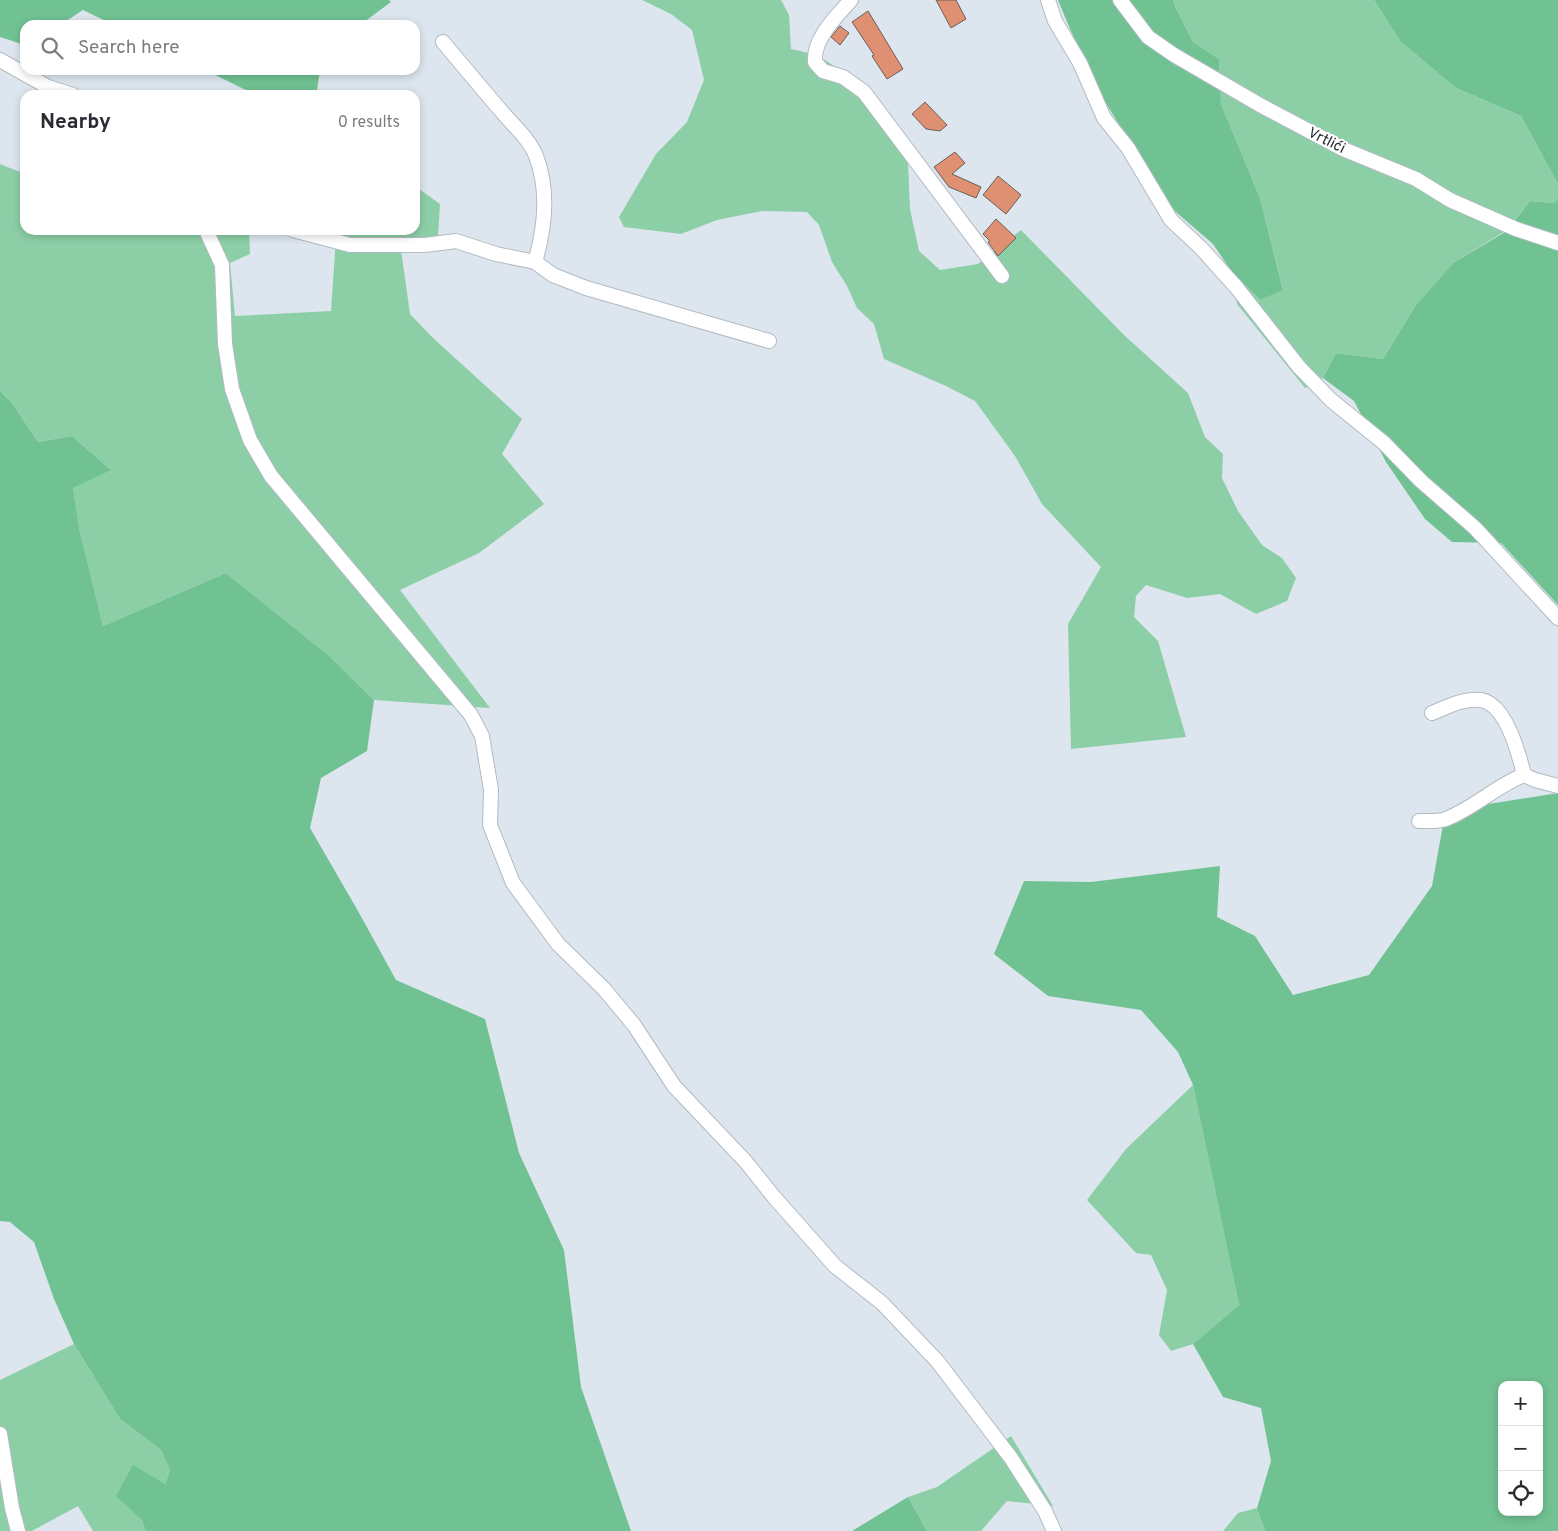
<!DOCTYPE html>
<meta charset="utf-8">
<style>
:root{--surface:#fff;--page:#f7f7f7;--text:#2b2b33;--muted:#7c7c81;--line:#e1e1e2}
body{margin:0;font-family:Overpass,sans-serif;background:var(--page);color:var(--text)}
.controls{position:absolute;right:15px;bottom:15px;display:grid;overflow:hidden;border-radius:10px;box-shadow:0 2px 8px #0003}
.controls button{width:45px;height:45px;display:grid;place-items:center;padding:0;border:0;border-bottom:1px solid var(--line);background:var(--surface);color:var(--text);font:25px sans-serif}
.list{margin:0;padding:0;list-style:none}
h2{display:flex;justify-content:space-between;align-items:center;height:65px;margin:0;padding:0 20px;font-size:21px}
h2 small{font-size:16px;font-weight:400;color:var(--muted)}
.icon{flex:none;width:28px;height:28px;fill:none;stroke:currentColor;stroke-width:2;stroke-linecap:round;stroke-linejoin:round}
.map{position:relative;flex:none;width:1558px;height:1531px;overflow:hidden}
.search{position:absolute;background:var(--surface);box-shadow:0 2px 8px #0003;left:20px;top:20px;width:400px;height:55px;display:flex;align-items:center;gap:12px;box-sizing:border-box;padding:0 18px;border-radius:15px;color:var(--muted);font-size:19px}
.panel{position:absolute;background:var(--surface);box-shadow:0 2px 8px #0003;left:20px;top:90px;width:400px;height:145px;border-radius:15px}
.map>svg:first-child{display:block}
.green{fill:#8ccfa7}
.forest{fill:#71c293;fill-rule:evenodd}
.building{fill:#df9072;stroke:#695f5b}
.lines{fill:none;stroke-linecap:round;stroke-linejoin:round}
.minor-casing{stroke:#b2bbc2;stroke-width:16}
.minor{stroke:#fff;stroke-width:14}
.labels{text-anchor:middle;stroke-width:4;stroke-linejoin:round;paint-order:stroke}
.street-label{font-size:15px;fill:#292c2f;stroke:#fff}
</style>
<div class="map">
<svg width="1558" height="1531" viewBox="0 0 1558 1531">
<rect width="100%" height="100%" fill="#dde6ee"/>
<g class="green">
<polygon points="642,0 781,0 789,15 791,49 817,55 848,75 908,162 910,209 919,251 940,270 978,264 1021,230 1124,335 1188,393 1205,437 1223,454 1222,478 1238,511 1262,545 1282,558 1296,578 1287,601 1256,614 1220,594 1187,598 1146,585 1136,596 1134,617 1158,641 1186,737 1071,749 1068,624 1101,567 1042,504 1015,456 975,401 946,386 884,359 874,324 857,308 847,286 832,262 819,225 807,212 762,211 717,220 681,234 624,227 619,217 656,154 687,122 704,80 692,30 671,14"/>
<polygon points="1173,0 1374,0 1401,42 1456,88 1521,116 1558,184 1558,198 1556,203 1530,201 1505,231 1453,263 1416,305 1383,359 1336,353 1323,378 1305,388 1237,304 1232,272 1260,300 1283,289 1260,198 1221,104 1219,59 1193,42 1175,6"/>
<polygon points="0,164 25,174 25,230 249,230 250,254 230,263 235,316 331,311 336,238 306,230 415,230 415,186 440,204 438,238 401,250 410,314 433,338 522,419 502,454 544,504 479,553 400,590 490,708 374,700 328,655 226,573 103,626 80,532 73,488 110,469 72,436 38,442 12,403 0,391"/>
<polygon points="1193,1085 1239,1305 1193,1344 1171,1351 1159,1335 1167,1290 1151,1255 1136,1253 1087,1200 1126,1149"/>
<polygon points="74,1344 120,1419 161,1450 170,1470 165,1484 141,1519 146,1531 93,1531 78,1506 32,1531 0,1531 0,1380"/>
<polygon points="1011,1436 1053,1506 1007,1501 981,1531 927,1531 908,1497 937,1487"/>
<polygon points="1257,1508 1265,1531 1223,1531 1238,1513"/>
</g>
<g class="forest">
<polygon points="0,0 389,0 391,2 360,25 114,25 83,10 60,25 25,25 25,45 0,37"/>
<polygon points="1058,0 1173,0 1175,6 1193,42 1219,59 1221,104 1260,198 1283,290 1260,300 1232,272 1213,244 1169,206 1104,100 1070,29"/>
<polygon points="1374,0 1558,0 1558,184 1521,116 1456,88 1401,42"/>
<polygon points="205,70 320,70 317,90 294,95 256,95"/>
<polygon points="1558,198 1558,605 1501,543 1452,542 1425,519 1386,462 1354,401 1323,378 1336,353 1383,359 1416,305 1453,263 1505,232 1530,201 1555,203"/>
<polygon points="0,391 12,403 38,442 72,436 111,470 73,488 80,532 103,626 226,573 328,655 374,700 367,751 321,778 310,828 358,911 396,980 485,1019 519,1153 564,1250 581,1387 631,1531 146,1531 141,1519 116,1496 133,1465 165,1484 170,1470 161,1450 120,1419 74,1344 54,1299 34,1242 10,1222 0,1221"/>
<path d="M1558,793v738h-293l-8,-23 14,-47 -10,-53 -38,-11 -30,-53 46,-39 -46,-220 -15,-33 -37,-42 -93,-14 -54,-42 30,-73 67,1 129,-16 -3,51 38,19 38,59 76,-20 63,-89 11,-61 27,-18zM1502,1385h37v127h-37z"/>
<polygon points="908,1497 927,1531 852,1531"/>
</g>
<g class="building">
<polygon points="936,0 956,0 966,19 951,28"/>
<polygon points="868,11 903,69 887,79 872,56 874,55 852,22"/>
<polygon points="840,26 849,33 840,45 831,37"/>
<polygon points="925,102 947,125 940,131 926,129 912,114"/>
<polygon points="955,152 965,163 952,174 981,187 976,198 949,187 934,167"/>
<polygon points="998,176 1021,195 1006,214 983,195"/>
<polygon points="996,219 1016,238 998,256 988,242 990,241 983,234"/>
</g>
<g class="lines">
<defs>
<g id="minor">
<path d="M851,0c-14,16 -38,38 -36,62l8,9 20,6 21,15 138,184"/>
<polyline points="1048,0 1055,21 1080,63 1104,118 1128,148 1171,220 1201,248 1237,288 1299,367 1331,400 1384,443 1421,481 1475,528 1558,618"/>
<polyline points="1120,0 1148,37 1174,55 1260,105 1343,149 1416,179 1450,200 1516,229 1558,243"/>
<path d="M443,42c20,24 40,48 60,71 11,13 27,27 33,43 13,34 9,72 -1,106"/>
<polyline points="0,60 48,87 73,95"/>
<polyline points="206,230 222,265 225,344 232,389 250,440 271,476 471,715 482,736 491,790 490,825 513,883 558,944 604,989 634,1025 674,1086 746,1162 774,1197 835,1266 882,1303 938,1362 1011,1458 1045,1511 1054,1531"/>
<polyline points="293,230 350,245 425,245 456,241 496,254 535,262 553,275 586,288 769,341"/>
<path d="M1432,713c15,-6 31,-15 49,-13 25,4 38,54 43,75l11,5 23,6"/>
<path d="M1419,821c9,0 19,1 27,-2 28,-11 50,-33 78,-44"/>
<polyline points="0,1434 12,1508 18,1531"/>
</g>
</defs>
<use href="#minor" class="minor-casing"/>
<use href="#minor" class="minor"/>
</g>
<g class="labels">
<g class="street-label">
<text transform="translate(1327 140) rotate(27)" y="5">Vrtlići</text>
</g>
</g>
</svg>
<div class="controls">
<button>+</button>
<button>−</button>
<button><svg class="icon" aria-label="locate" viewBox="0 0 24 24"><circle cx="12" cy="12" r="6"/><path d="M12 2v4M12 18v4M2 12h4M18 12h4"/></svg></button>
</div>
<div class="search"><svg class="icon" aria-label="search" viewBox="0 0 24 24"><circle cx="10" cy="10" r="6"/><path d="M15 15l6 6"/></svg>Search here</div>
<section class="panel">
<h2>Nearby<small>0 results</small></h2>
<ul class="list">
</ul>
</section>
</div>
